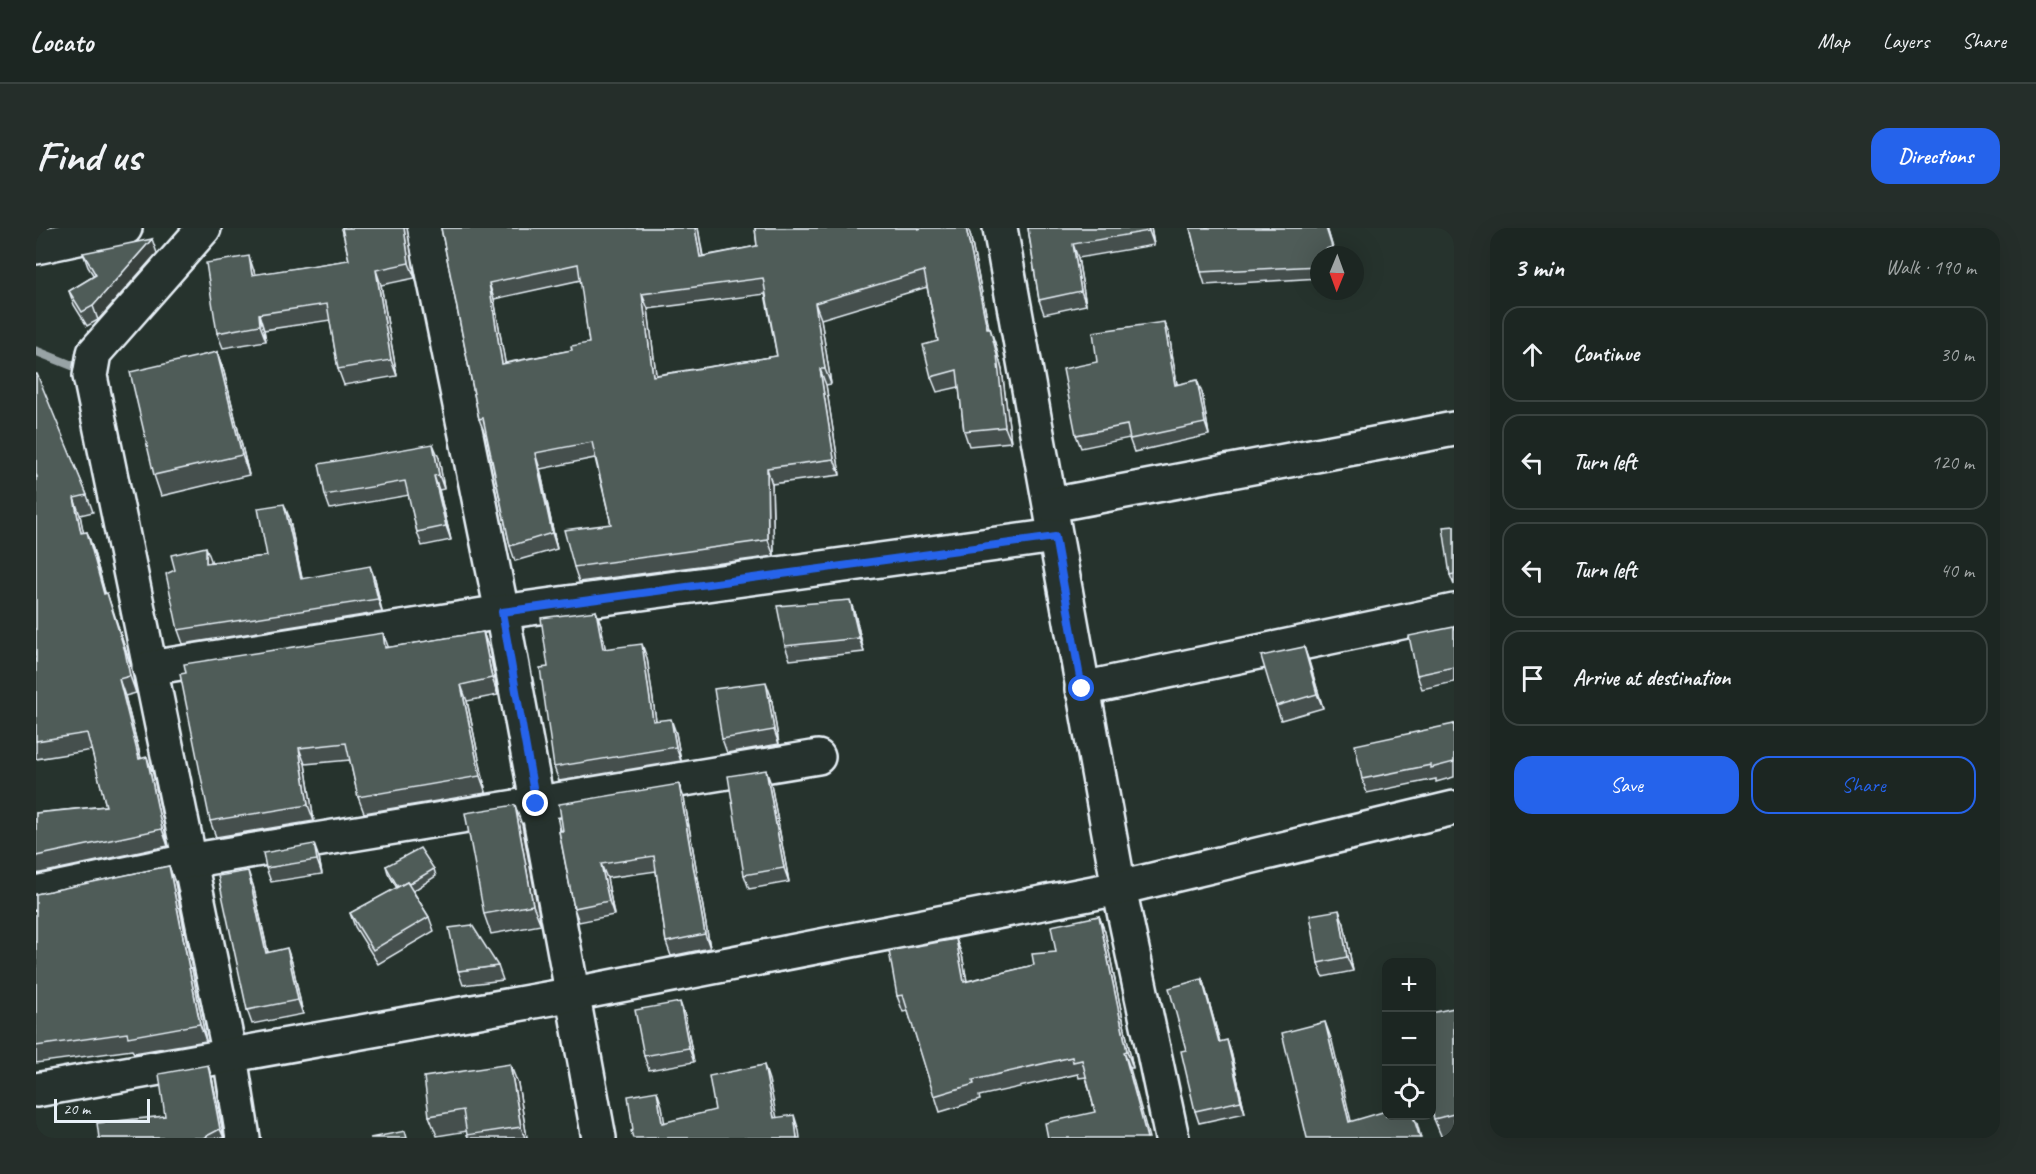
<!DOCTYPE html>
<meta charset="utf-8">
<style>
:root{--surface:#1c2622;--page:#252e2a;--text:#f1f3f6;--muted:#a0a5a5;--line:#3a4340;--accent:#2563eb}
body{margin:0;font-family:Caveat,sans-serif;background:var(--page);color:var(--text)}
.controls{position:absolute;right:18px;bottom:18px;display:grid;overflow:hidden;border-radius:12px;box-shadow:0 6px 24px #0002}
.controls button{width:54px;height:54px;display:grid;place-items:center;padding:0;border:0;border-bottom:2px solid var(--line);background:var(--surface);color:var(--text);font:30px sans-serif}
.compass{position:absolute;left:1274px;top:18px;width:54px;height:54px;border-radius:50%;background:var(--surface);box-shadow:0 6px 24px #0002;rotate:181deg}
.scale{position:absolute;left:18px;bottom:15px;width:96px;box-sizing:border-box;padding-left:6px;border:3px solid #e8f1f8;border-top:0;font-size:16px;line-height:21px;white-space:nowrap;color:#e8f1f8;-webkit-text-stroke:4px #26332d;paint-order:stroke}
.stop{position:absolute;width:18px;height:18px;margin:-14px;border:4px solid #2563eb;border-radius:50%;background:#fff}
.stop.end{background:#2563eb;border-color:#fff;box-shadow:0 2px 6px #0008}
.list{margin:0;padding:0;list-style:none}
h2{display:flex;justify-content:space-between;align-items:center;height:78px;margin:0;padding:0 24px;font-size:26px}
h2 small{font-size:20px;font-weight:400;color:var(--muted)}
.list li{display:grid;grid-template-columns:39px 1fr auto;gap:18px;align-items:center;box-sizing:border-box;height:96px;margin:0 12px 12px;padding:0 12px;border:2px solid var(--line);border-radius:18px}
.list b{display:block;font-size:22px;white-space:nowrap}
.list em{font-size:20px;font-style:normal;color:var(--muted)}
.actions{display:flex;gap:12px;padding:18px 24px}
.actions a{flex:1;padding:14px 0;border:2px solid var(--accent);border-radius:18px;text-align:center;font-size:21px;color:var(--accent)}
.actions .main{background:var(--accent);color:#fff}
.icon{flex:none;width:33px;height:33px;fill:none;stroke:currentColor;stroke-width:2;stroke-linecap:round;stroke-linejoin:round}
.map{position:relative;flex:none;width:1418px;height:910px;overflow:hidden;border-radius:18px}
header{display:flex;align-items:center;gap:36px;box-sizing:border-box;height:84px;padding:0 30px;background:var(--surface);border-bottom:2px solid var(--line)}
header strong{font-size:28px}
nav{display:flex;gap:33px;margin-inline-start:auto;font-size:21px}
.intro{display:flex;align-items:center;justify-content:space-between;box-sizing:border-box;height:144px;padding:0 36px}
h1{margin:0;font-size:42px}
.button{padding:15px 27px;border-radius:18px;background:var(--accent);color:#fff;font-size:21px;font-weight:700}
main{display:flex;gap:36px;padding:0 36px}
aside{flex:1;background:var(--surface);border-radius:18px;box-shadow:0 6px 24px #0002}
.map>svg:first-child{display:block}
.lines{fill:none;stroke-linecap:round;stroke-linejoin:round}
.stream{stroke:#98a3a5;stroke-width:9}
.minor-casing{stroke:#e8f1f8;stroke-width:38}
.minor{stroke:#26332d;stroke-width:33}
.wall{fill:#454f4d;stroke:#e8f1f8;stroke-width:1.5;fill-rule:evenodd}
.shaded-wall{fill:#38403e;stroke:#e8f1f8;stroke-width:1.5}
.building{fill:#505c59;stroke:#e8f1f8;stroke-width:1.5;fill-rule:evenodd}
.route{stroke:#2563eb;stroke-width:8}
</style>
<header>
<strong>Locato</strong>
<nav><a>Map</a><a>Layers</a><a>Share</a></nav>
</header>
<div class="intro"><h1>Find us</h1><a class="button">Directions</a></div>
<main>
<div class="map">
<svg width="1418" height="910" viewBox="0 0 1418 910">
<rect width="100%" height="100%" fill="#26332d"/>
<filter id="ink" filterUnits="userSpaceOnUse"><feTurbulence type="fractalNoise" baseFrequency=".0167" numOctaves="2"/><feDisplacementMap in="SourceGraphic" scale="12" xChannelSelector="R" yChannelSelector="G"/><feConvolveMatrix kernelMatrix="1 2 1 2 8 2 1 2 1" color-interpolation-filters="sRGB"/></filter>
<g filter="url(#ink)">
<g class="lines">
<polyline class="stream" points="0,123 40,139"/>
<defs>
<g id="minor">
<polyline points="168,0 58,125 54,148 194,828 207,910"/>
<polyline points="388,0 466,384 563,910"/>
<polyline points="964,0 1083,660 1136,910"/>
<polyline points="0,19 89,0"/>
<polyline points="1015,277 1418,201"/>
<polyline points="113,440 466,384 1019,308"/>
<polyline points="1046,461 1418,383"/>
<polyline points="0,665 152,633 782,529"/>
<polyline points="0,862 538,766 1083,660 1418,580"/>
</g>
</defs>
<use href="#minor" class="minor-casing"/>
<use href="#minor" class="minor"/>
</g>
<g class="wall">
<polygon points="306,0 371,0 379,50 345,57 361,148 308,157 302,141 294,92 228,102 230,113 187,120 181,105 218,43 219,47 313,32"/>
<path d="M405,0h257l5,28 54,-10 -2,-18h165l50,6 19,94 6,15 7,27 9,72 -42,4 -5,-15 -5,-44 -22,5 -6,-15 7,-36 -11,-54 -106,32 10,65 -5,1 14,90 -68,9 2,72 -195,26 -5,-15 37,-43 -16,-66 -55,11 17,80 -42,12 -5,-15 -24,-112h-1l-6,-15zM545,52l8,63 -17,7 -67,13 -11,-64zM729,66l12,62 -121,19 -8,-66z"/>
<polygon points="992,0 1115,0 1118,17 1042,30 1050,77 1008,86 1003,72"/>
<polygon points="1154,0 1291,0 1299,27 1283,27 1283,50 1169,57 1165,44"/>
<polygon points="47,25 121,25 62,92 51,98 38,77 33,63 58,48 52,39"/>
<polygon points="1133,106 1141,156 1166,165 1173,207 1098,224 1093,210 1045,220 1040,207 1061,134"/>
<polygon points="181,124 188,144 213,247 125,268 118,247"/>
<polygon points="0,146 51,267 57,284 44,287 47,305 51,304 57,321 69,365 77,382 95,439 100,465 89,468 105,530 117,546 132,618 0,646 0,585 70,578 56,522 0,531"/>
<polygon points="403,230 408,261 403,262 415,312 386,318 381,304 373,267 294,281 289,267"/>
<polygon points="253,289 266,351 339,351 346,384 147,416 142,402 175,332 175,334 231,328"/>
<polygon points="1418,298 1418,357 1414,347"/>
<polygon points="560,383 565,397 569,421 611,430 620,493 640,505 645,533 523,553 518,539 512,439"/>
<polygon points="819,386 828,424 754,432 749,418"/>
<polygon points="1418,399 1418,454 1386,461 1381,447"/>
<polygon points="447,404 453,421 462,467 431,473 450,565 328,585 322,569 314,532 269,536 278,593 180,609 174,593 352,420"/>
<polygon points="1268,419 1287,480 1245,492 1240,478"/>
<polygon points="735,468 743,516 691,525 686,511"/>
<polygon points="1418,496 1418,549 1400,554 1400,551 1331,565 1326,551"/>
<polygon points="735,556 753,654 713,661 708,647"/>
<polygon points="648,570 674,720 635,728 630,714 620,643 571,650 578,687 543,694 538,680 523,603"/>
<polygon points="486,597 505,697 455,706 448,686"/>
<polygon points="283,630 286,646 235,654 230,640"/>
<polygon points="133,638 139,655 170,813 98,825 96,822 0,835 0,666"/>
<polygon points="350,638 398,641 400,648 377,663 393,689 398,703 342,736 319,699 314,685 361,660 352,645"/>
<polygon points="217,657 232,724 256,734 267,786 216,796 211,782"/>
<polygon points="1063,688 1069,704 1097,840 1094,840 1059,884 1050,849 1043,850 1042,846 943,868 944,872 904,884 872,783 867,784 861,768 926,727 931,753 998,737 1020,724"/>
<polygon points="1308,696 1317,743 1287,749 1282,735"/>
<polygon points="462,738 467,752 427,757 422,743"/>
<polygon points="1166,751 1170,763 1184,814 1195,824 1209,885 1163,895 1159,883 1150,822"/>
<polygon points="1418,780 1418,908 1406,910 1398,891"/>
<polygon points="649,788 658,834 613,842 608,828"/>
<polygon points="176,850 188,910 63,910 129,888"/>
<polygon points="482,856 491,910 432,910 431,903 401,908 393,888"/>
</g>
<g class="shaded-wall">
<polygon points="368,0 371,0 379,50 373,35"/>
<polygon points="659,0 662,0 669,44 664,29"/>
<polygon points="930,0 932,0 934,6 956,116 951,100"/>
<polygon points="1112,0 1115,0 1118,17 1113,3"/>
<polygon points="1290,0 1291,0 1299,27 1296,19"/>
<polygon points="116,11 121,25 62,92 57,78"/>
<polygon points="1037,16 1042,30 1050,77 1045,63"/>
<polygon points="213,28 218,43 222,63 216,47"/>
<polygon points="340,42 345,57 361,148 355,132"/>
<polygon points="453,55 458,71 472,151 466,136"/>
<polygon points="606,66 612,81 622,163 617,148"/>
<polygon points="779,75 785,91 795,156 789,141"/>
<polygon points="223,86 228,102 230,113 224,97"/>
<polygon points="1128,94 1133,106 1143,170 1139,157"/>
<polygon points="954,100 959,115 966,142 975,214 969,199"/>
<polygon points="181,124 188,144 213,247 206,227"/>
<polygon points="784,141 790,157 804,247 798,231"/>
<polygon points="1161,152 1166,165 1173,207 1169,195"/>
<polygon points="397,216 403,230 408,261 403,247"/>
<polygon points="499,225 504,241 521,321 516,305"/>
<polygon points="731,240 736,256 738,328 732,312"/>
<polygon points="398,248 403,262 415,312 410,298"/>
<polygon points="38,270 44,287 51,322 45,305"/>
<polygon points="248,276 253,289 269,364 265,351"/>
<polygon points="51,304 57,321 74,382 68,366"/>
<polygon points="170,319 175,332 174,348 170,335"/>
<polygon points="334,338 339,351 346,384 342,371"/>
<polygon points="71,365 95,439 100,465 94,448"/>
<polygon points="814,372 819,386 828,424 823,410"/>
<polygon points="560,383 565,397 572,435 567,421"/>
<polygon points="447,404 453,421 462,467 456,450"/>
<polygon points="347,405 353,421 349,420"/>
<polygon points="606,416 611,430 622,507 617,493"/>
<polygon points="1268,419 1273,433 1287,480 1281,466"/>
<polygon points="83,451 89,468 109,547 103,531"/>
<polygon points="730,454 735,468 743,516 738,502"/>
<polygon points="425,457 431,473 450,565 444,548"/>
<polygon points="635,491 640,505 645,533 640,519"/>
<polygon points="263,520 269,536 278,593 272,577"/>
<polygon points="111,529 117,546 132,618 126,601"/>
<polygon points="730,542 735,556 753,654 748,640"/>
<polygon points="643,556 648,570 674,720 669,706"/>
<polygon points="479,577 486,597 505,697 497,677"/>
<polygon points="278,616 283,630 286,646 281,632"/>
<polygon points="565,636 571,650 578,687 573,673"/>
<polygon points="133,638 139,655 170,813 164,796"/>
<polygon points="212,643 217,657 235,739 230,725"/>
<polygon points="1303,682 1308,696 1317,743 1311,729"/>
<polygon points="1063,688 1069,704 1097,840 1091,823"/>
<polygon points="920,711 926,727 934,770 928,754"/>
<polygon points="251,720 256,734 267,786 262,772"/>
<polygon points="1166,751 1170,763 1187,826 1183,814"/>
<polygon points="644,774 649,788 658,834 653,820"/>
<polygon points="1289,794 1296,813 1319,910 1313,894"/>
<polygon points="1191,812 1195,824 1209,885 1205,873"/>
<polygon points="1088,824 1094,840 1113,910 1111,910"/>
<polygon points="474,836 482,856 491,910 489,910 485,899"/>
<polygon points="172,837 176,850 188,910 184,901"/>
<polygon points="728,837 733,852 744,905 738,890"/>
<polygon points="621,863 626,878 631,910 626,895"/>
<polygon points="758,887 763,903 764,910 761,910"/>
<polygon points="1377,888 1381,895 1385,910 1384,910"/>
</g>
<g class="building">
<polygon points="306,0 368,0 373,35 340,42 355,132 302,141 291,76 223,86 224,97 181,105 170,35 213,28 216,47 313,32"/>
<path d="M405,0h254l5,29 57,-11 -2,-18h163v1l4,-1h44l21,100h3l7,27 8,72 -41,4 -7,-61 -26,7 -8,-32 15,-4 -14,-70 -109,32 10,66h-5l14,90 -67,9 1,72 -194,27 -10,-37 47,-6 -19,-82 -57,11 17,80 -42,13 -27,-128 -4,1zM542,36l11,79 -18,3 1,4 -70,14 -13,-81zM727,50l14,78 -124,20 -11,-82z"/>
<polygon points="992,0 1112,0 1113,3 1037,16 1045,63 1003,72"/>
<polygon points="1154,0 1290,0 1296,19 1290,21 1292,27 1283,27 1283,38 1165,44"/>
<polygon points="116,11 57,78 46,84 33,63 60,47 47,25"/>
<polygon points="1128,94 1139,157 1161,152 1169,195 1094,211 1091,197 1040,207 1027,141 1061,134 1057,104"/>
<polygon points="181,124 206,227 118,247 94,144"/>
<polygon points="0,146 1,146 51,267 38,270 45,305 51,304 68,366 71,365 89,423 94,448 83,451 103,531 111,529 126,601 0,628 0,585 70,578 51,505 0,513 0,249 1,249 0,246"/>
<polygon points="397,216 403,247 398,248 410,298 381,304 369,253 289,267 283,236"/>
<polygon points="248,276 265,351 334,338 342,371 142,402 130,346 139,342 135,327 170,319 170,335 231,328 222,280"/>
<polygon points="1418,298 1418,346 1414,347 1407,299"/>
<polygon points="814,372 823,410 749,418 741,378"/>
<polygon points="560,383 567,421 606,416 617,493 635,491 640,519 518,539 504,440 512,439 505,390"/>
<polygon points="1418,399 1418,439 1381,447 1373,408"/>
<polygon points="447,404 456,450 425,457 444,548 322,569 310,515 263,520 272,577 174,593 144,446 150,445 148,436 347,405 349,420"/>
<polygon points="1268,419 1281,466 1240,478 1225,428"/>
<polygon points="730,454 738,502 686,511 678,461"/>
<polygon points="1418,496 1418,534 1395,540 1395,537 1326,551 1319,517"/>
<polygon points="730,542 748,640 708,647 692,548"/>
<polygon points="643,556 669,706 630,714 618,628 565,636 573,673 538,680 523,603 527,603 523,576"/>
<polygon points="479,577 497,677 448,686 429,585"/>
<polygon points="278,616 281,632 230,640 227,625"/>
<polygon points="384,620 398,641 373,656 371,654 362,659 350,638"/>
<polygon points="133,638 164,796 92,809 91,805 0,818 0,666"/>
<polygon points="212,643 230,725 251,720 262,772 211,782 182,648"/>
<polygon points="371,654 393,689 337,722 314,685"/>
<polygon points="1303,682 1311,729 1282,735 1274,687"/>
<polygon points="1063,688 1091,823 1088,824 1111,910 1012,910 1009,895 1059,884 1046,832 1037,834 1036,829 937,852 938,856 898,868 867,767 861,768 853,723 920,711 928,754 998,737 996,726 1020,724 1015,698"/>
<polygon points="436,697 462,738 422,743 413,700"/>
<polygon points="1166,751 1183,814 1191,812 1205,873 1159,883 1145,823 1150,822 1133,760"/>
<polygon points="644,774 653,820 608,828 599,782"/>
<polygon points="1418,780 1418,886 1398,891 1395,878 1395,785"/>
<polygon points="1289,794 1313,894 1350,883 1350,888 1377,888 1384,910 1271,910 1246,805"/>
<polygon points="474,836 485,899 431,907 427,882 393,888 388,849"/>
<polygon points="172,837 184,901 167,910 63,910 61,895 129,888 123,846"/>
<polygon points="728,837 738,890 758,887 761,910 597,910 595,903 597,902 592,868 621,863 626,895 679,882 673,848"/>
<polygon points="369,903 371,910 334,910"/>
</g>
</g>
<g class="lines" filter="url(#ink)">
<polyline class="route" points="500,576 466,384 1019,309 1046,461"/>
</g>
</svg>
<div class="controls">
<button>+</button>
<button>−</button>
<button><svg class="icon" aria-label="locate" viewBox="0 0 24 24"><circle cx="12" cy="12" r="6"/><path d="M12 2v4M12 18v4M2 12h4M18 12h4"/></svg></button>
</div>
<svg class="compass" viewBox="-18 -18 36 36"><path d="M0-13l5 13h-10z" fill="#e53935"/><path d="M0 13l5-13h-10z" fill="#a0a5a5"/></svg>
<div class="scale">20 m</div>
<div class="stop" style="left:1046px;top:461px"></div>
<div class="stop end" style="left:500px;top:576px"></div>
</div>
<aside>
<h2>3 min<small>Walk · 190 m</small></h2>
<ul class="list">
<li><svg class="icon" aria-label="ahead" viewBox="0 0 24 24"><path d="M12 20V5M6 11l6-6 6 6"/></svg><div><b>Continue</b></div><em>30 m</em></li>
<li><svg class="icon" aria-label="left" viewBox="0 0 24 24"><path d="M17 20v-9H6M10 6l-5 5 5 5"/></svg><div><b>Turn left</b></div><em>120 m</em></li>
<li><svg class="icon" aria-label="left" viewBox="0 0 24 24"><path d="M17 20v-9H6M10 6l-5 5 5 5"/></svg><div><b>Turn left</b></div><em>40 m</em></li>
<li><svg class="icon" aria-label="arrive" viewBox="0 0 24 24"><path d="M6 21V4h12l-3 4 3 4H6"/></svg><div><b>Arrive at destination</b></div></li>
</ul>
<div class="actions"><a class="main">Save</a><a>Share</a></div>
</aside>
</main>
